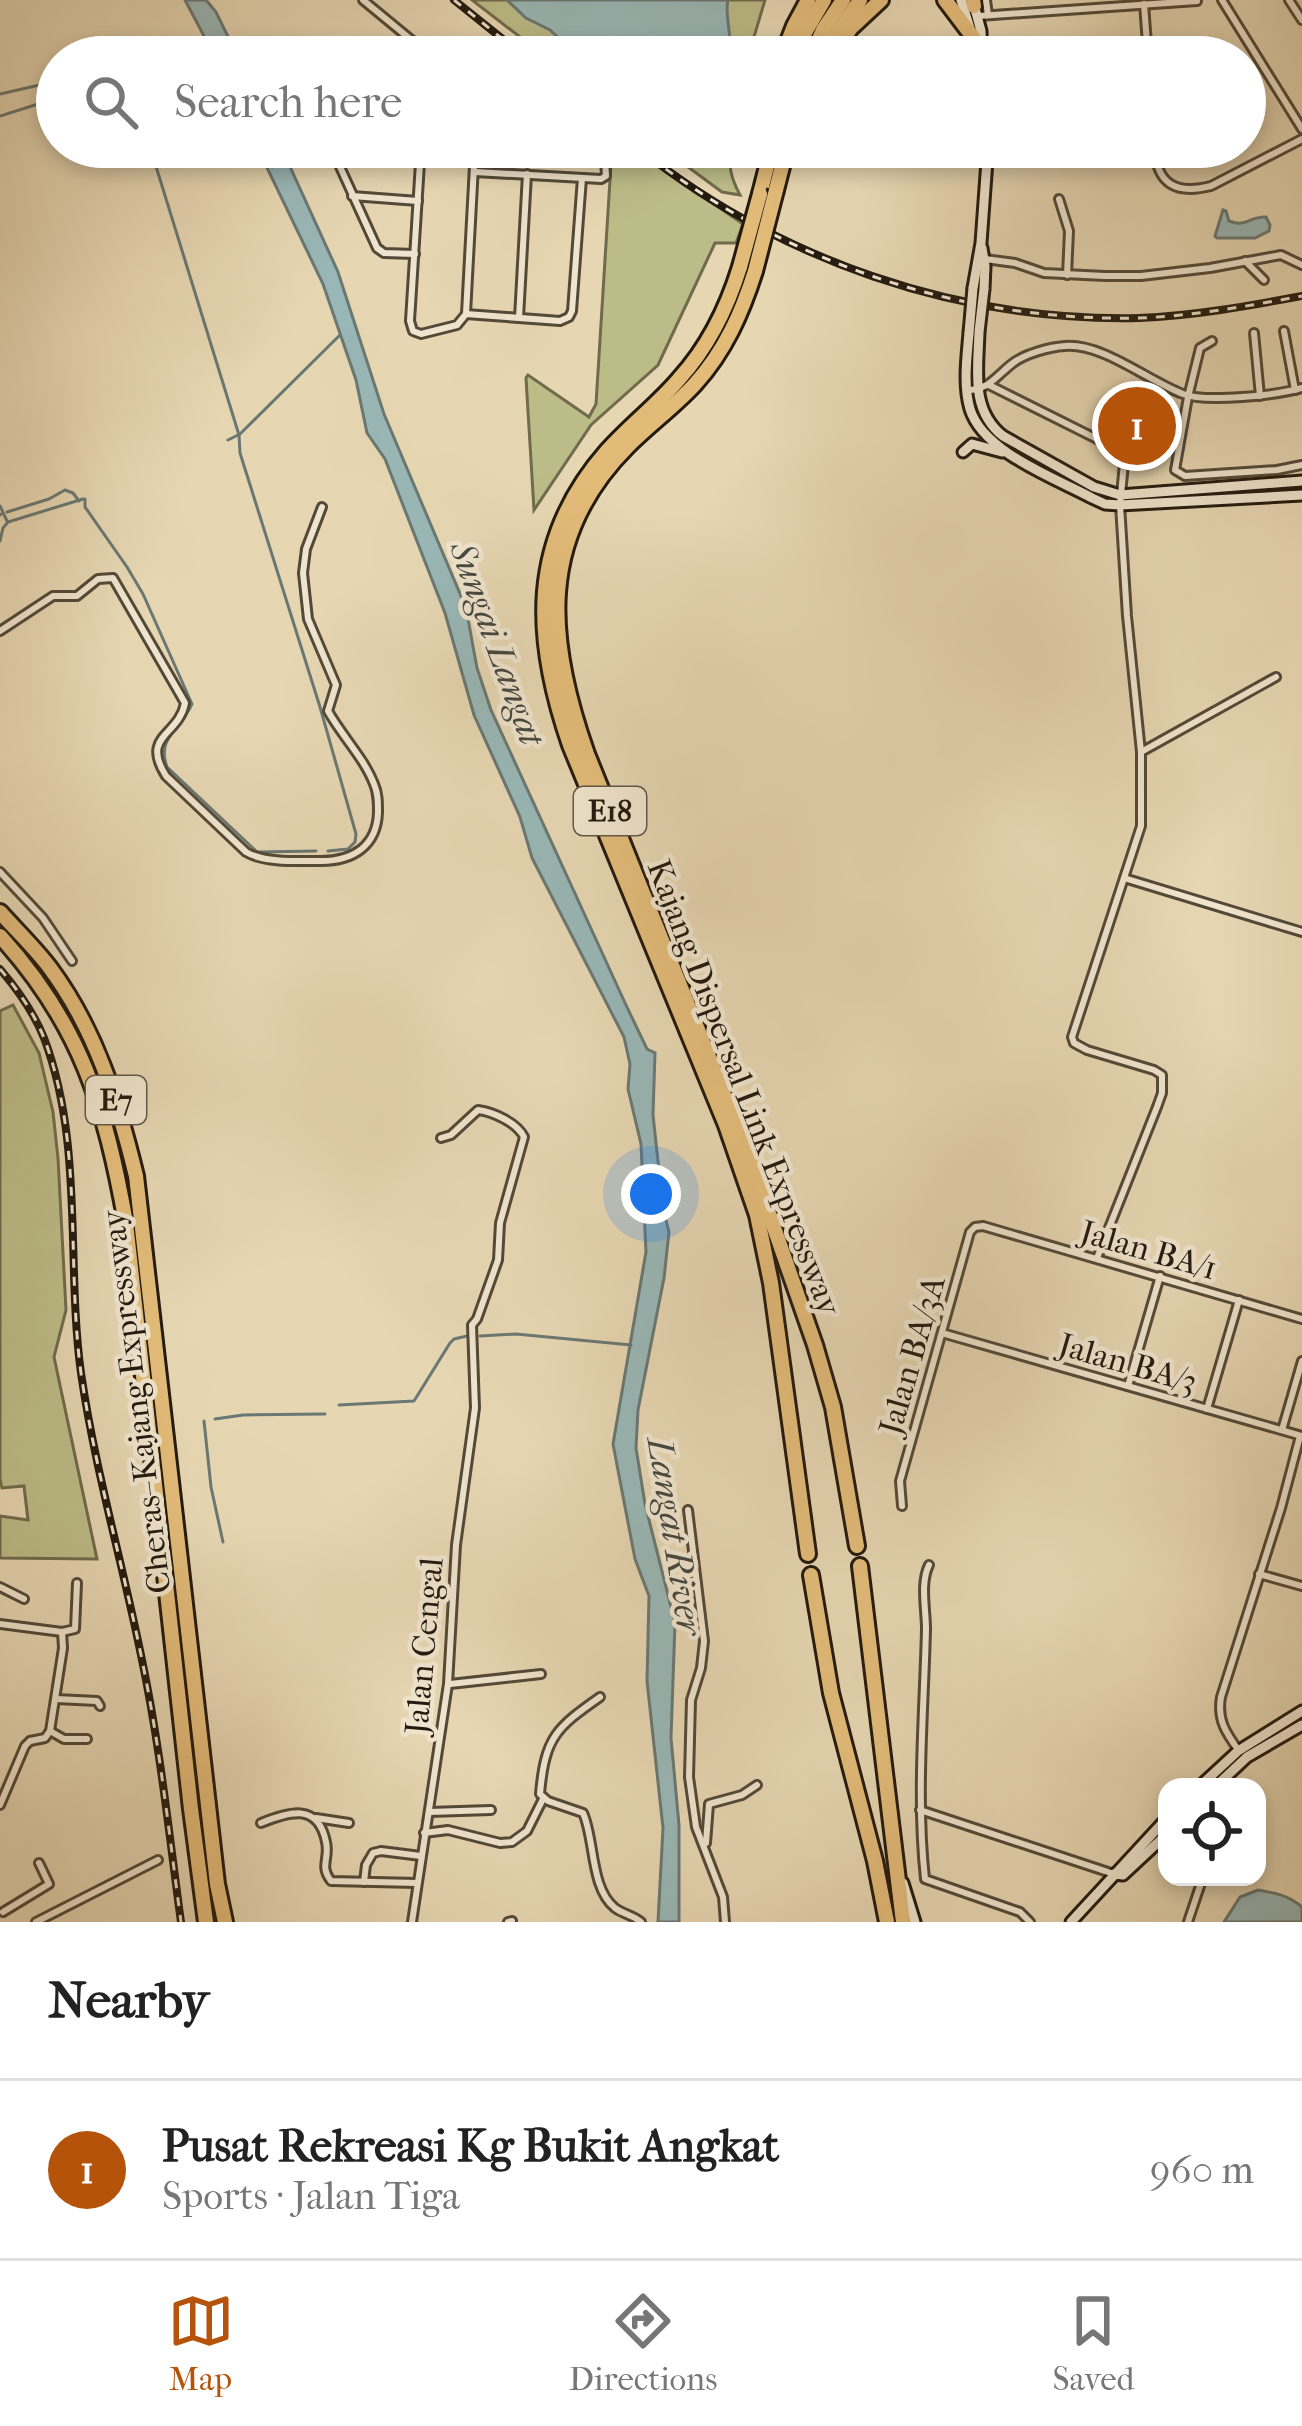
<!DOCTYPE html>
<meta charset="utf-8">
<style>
:root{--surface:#fff;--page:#f6f6f6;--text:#222;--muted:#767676;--line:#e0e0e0;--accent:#b45309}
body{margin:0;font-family:"IM FELL French Canon",serif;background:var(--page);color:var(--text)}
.controls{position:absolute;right:36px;bottom:36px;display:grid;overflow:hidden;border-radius:24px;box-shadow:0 6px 18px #0003}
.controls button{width:108px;height:108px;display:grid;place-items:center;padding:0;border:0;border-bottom:3px solid var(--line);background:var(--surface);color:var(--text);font:60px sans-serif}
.you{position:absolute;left:651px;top:1194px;width:42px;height:42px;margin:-30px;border:9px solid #fff;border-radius:50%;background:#1a73e8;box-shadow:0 0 0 18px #1a73e833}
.badge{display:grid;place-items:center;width:78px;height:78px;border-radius:50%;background:var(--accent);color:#fff;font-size:39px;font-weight:700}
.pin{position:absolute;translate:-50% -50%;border:6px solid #fff;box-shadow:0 3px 12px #0006}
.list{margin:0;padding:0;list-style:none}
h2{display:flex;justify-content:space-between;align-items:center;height:156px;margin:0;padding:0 48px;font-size:51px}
h2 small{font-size:39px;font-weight:400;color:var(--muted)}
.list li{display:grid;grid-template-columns:78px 1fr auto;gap:36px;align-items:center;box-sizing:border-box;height:180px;padding:0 48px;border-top:3px solid var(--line)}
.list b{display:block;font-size:45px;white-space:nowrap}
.list p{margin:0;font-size:39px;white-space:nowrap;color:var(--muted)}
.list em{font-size:39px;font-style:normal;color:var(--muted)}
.icon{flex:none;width:66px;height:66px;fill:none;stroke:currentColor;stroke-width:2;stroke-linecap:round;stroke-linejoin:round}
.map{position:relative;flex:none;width:1302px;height:1922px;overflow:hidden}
.search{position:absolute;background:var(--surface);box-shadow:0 6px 18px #0003;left:36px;right:36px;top:36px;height:132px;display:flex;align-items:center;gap:30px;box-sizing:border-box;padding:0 42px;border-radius:66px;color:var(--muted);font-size:45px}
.sheet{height:336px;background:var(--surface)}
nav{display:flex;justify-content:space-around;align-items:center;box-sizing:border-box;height:168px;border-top:3px solid var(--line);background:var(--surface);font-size:33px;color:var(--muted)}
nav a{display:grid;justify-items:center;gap:6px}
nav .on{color:var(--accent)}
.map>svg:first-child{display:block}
.green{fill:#bcbc88;stroke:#706b4c;stroke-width:3}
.water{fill:#99b7b6;stroke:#6a7873;stroke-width:3}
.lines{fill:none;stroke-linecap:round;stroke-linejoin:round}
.stream{stroke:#6a7873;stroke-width:3}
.street-casing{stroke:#544938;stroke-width:12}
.secondary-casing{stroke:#231a0f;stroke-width:15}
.highway-casing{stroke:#231a0f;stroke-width:20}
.street{stroke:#efe4cd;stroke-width:6}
.secondary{stroke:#efe4cd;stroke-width:9}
.highway{stroke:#e3bb79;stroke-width:14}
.rail-casing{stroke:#231a0f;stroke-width:8}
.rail{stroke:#efe4cd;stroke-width:3;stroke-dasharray:9;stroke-linecap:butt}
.secondary-bridge-casing{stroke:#231a0f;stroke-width:15;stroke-linecap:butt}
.highway-bridge-casing{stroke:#231a0f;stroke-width:20;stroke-linecap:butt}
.secondary-bridge{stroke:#efe4cd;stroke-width:9}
.highway-bridge{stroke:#e3bb79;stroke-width:14}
.labels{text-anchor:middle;stroke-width:9;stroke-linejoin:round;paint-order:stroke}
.shield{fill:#efe4cd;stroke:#605748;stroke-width:3}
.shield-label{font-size:30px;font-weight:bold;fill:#231a0f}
.street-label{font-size:33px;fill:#231a0f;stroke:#efe4cd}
.water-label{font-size:36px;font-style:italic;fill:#464941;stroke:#efe4cd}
</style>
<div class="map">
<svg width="1302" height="1922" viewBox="0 0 1302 1922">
<rect width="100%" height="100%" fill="#e6d6b2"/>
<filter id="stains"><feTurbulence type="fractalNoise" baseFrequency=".00167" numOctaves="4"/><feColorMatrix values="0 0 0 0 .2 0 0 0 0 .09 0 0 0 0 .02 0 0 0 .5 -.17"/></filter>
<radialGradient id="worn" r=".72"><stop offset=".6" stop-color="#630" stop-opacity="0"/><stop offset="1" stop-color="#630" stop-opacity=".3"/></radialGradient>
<g class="green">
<polygon points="472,0 765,0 748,57 546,57"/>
<polygon points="617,147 632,147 743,224 736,243 715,243 658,365 591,425 534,510 526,378 528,375 589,417 596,404 611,164"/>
<path d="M661,147h70c-3,19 0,31 9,48l-18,-3z"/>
<polygon points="13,1005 39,1053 53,1112 58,1158 66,1310 54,1357 97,1559 0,1558 0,1516 28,1520 24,1486 2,1488 0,1479 0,1011"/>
</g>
<g class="water">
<polygon points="185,0 206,0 216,12 238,57 215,57"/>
<path d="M507,0h221c-5,20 10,42 -6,57h-137l-18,-11 -17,-16 -24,-12z"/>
<polygon points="257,147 281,147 338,272 384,414 466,608 477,668 491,710 626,1005 647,1049 655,1053 653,1115 663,1208 669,1232 664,1278 638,1410 636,1448 645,1504 675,1623 671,1738 679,1825 679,1922 658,1922 663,1828 647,1681 649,1596 635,1559 613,1444 646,1252 641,1144 628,1089 630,1064 624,1037 532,858 520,817 474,715 445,613 385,459 367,433 356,380 323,284"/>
<path d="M1223,210l3,1 3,10c18,7 20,-5 37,-4l4,8 -1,6 -14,7h-38l-2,-2z"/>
<path d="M1258,1890c17,3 30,5 44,17v15h-78l16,-25z"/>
</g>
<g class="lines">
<g class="stream">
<polyline points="0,94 57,81"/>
<polyline points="0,116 57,98"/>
<polyline points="150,147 239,435 240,453 320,707 356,834 355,842 348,849 328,851"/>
<polyline points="228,440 240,434 340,335"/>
<path d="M85,499v8l42,60 16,27 49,110c-11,26 -36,33 -25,63l90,85 59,-1"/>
<polyline points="0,506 7,521"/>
<polyline points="7,512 49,499 65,490 73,493 79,501"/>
<polyline points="0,515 1,514"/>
<polyline points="0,541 3,528 8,522 83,499"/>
<polyline points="480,1336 516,1334 631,1345"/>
<polyline points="339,1405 414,1401 450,1343 454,1339 467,1336"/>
<polyline points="215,1419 243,1415 325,1414"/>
<polyline points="204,1421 211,1487 223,1542"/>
</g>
<defs>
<g id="street">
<polyline points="363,0 432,57"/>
<polyline points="986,0 988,15"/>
<polyline points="1222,0 1302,129"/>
<polyline points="1289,0 1302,20"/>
<polyline points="1144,4 1148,57"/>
<polyline points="979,16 1197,1"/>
<polyline points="331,147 377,248 384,253 415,254"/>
<polyline points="421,147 410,321 413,331 421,334 457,325 466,314 475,147"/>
<path d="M1154,147c3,37 21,48 57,39l91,-47"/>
<polyline points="988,158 1154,154"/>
<polyline points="475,172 601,179 606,176 605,160 588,147"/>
<polyline points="352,196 418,201"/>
<polyline points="1059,199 1069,231 1067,275"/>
<polyline points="985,259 1015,263 1044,273 1105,276 1141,276 1210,268 1281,255 1302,265"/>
<polyline points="1245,261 1264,280"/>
<polyline points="466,314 560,321 569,317 572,311 582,178"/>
<polyline points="519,318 527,174"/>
<polyline points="1284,331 1295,390"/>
<polyline points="1254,333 1260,396"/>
<polyline points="1212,341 1200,348 1188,397 1175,470 1185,476 1277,470 1302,465"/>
<polyline points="989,385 1125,453 1120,505 1127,616 1141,752 1141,826 1072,1037 1074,1043 1087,1050 1154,1070 1162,1075 1162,1093 1157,1107 1097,1258"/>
<path d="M967,390c22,0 29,-14 46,-27 12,-9 36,-16 52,-17 38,-3 83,35 118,48 23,9 95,1 119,-6"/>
<path d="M0,631l53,-35h24l21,-17 15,-1 72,125c-6,33 -45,32 -19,73l80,76c18,11 53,9 75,9 32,0 56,-15 57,-49 0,-10 0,-19 -4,-28 -10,-26 -32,-48 -46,-73l8,-26 -28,-66 -5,-46 3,-24 16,-42"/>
<polyline points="1141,752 1276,677"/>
<polyline points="0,872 43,918 72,961"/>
<polyline points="1124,878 1302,932"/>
<polyline points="942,1333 1302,1436"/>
<polyline points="1128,1386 1160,1276"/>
<polyline points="1207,1409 1239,1300"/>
<polyline points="1282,1430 1302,1361"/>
<polyline points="902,1506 900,1481 970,1232 975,1227 983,1226 1302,1319"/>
<polyline points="688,1510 704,1641 701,1668 691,1700 689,1777 696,1827 723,1897 725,1922"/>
<path d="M929,1565c-9,18 -3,44 -3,64 -2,83 -10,167 -1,250l95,33 10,10"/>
<polyline points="1259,1574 1302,1586"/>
<polyline points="0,1587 24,1599"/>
<polyline points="0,1624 62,1632 75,1629 77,1583"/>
<polyline points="450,1684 541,1674"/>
<path d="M600,1697c-44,31 -55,40 -60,97l8,7 35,12c12,26 7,75 32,95 8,6 18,7 26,14"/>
<polyline points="56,1699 97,1701 100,1706"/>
<polyline points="50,1731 63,1648 62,1632"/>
<path d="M1239,1751c-13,-18 -22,-31 -18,-54l60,-189 19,-72"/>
<polyline points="0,1805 25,1746 30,1741 45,1738 50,1731 64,1739 87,1739"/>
<polyline points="920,1810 1114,1874"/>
<polyline points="429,1812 491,1810"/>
<polyline points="316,1818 349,1823"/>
<path d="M261,1823c27,-11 57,-21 65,19 4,17 -7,23 5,39l86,2"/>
<polyline points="424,1833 448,1830 500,1843 512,1842 527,1831 543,1799"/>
<polyline points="706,1843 709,1804 742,1795 757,1785"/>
<polyline points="364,1882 366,1865 373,1853 381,1851 421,1856"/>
<polyline points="3,1912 49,1884 39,1863"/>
<polyline points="36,1922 158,1860"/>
<path d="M412,1922l36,-238 8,-139 19,-137 -3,-83 5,-6 21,-59 2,-37 24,-86c-7,-14 -30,-25 -46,-27l-27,25 -10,3"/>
<polyline points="508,1922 512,1921"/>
<polyline points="1188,1922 1203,1877"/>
</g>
<g id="secondary">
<polyline points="961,0 979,57"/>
<polyline points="974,5 981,31 982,53"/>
<polyline points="982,248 985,266 984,289"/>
<polyline points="973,288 981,243 988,147"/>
<path d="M979,332c-1,38 -9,78 24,104l91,51 26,8 182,-14"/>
<path d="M969,333c-2,24 -6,52 1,76 13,43 85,69 122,89l13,6 15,1 182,-10"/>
<polyline points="963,452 972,444 1002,452"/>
<polyline points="1199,1787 1238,1751 1302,1711"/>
<polyline points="1215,1787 1247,1757 1302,1725"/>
<polyline points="1114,1874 1123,1875 1167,1834"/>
<polyline points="903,1883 915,1922"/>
<polyline points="1071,1922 1167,1818"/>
</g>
<g id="highway">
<polyline points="945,0 973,37"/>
<polyline points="973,0 974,6"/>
<polyline points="782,57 794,26 808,0"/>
<polyline points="795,57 803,36 824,0"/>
<polyline points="811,57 823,30 843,0"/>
<polyline points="821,57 860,0"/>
<polyline points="830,57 851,28 881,0"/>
<polyline points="776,190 787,147"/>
<polyline points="760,194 772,147"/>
<path d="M740,267c-13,42 -31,79 -61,112 -22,26 -49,46 -72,72 -79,90 -74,187 -37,294l156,380 31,90 14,68 37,271"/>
<path d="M755,271c-13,41 -30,80 -60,113 -20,22 -45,40 -67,62 -92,92 -81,195 -41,308l163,405 65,186 18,62 24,139"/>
<path d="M0,912c16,18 35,36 50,56 46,62 68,134 86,208l81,708 8,38"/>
<path d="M0,936c81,89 105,170 126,287l65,586 15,113"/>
<polyline points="860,1566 903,1922"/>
<polyline points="811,1575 831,1693 875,1861 887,1922"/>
</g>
</defs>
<use href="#street" class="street-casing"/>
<use href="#secondary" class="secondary-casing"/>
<use href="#highway" class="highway-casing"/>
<use href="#street" class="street"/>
<use href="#secondary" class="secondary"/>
<use href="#highway" class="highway"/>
<defs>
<g id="rail">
<polyline points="454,0 525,57"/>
<path d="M637,147c141,113 321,175 502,171 54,-2 109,-12 163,-22"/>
<path d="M0,969c18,21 34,44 44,69 40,105 22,226 37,335 14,97 42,192 61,287 18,86 27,174 39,262"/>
</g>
</defs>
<use href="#rail" class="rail-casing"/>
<use href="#rail" class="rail"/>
<defs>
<g id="secondary-bridge">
<polyline points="979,332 984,289"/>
<polyline points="969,333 973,288"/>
</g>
<g id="highway-bridge">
<polyline points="740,267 760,194"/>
<polyline points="755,271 776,190"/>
</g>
</defs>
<use href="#secondary-bridge" class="secondary-bridge-casing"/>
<use href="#highway-bridge" class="highway-bridge-casing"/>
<use href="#secondary-bridge" class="secondary-bridge"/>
<use href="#highway-bridge" class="highway-bridge"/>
</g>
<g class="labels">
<g class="shield">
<rect x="574" y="787" width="72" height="48" rx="9"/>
<rect x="86" y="1076" width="60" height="48" rx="9"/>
</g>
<g class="shield-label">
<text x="610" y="821">E18</text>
<text x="116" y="1110">E7</text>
</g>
<g class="street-label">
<text transform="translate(745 1087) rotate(69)" y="12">Kajang Dispersal Link Expressway</text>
<text transform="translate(1149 1249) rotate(16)" y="12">Jalan BA/1</text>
<text transform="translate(911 1355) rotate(-74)" y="12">Jalan BA/3A</text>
<text transform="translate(1128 1362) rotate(16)" y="12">Jalan BA/3</text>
<text transform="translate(135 1402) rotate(-97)" y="12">Cheras–Kajang Expressway</text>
<text transform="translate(423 1646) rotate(-85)" y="12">Jalan Cengal</text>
</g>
<g class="water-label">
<text transform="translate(498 643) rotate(70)" y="13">Sungai Langat</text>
<text transform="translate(676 1536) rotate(81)" y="13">Langat River</text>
</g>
</g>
<rect width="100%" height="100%" filter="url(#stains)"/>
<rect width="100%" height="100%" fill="url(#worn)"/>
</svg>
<div class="controls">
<button><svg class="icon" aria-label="locate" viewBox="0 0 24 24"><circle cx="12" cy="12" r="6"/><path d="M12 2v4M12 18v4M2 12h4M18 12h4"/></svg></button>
</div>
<div class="you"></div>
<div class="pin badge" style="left:1137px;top:426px">1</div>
<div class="search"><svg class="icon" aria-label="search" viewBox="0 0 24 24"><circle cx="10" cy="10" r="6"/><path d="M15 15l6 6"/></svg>Search here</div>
</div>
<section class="sheet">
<h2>Nearby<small></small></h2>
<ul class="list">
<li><span class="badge">1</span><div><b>Pusat Rekreasi Kg Bukit Angkat</b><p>Sports · Jalan Tiga</p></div><em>960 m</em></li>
</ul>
</section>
<nav>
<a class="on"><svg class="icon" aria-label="map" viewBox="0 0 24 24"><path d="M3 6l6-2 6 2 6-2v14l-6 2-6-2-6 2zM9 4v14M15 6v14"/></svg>Map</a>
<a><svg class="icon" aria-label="directions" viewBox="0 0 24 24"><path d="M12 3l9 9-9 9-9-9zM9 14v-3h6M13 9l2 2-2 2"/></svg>Directions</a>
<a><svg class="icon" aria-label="saved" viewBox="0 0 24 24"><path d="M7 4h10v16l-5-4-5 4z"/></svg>Saved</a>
</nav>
